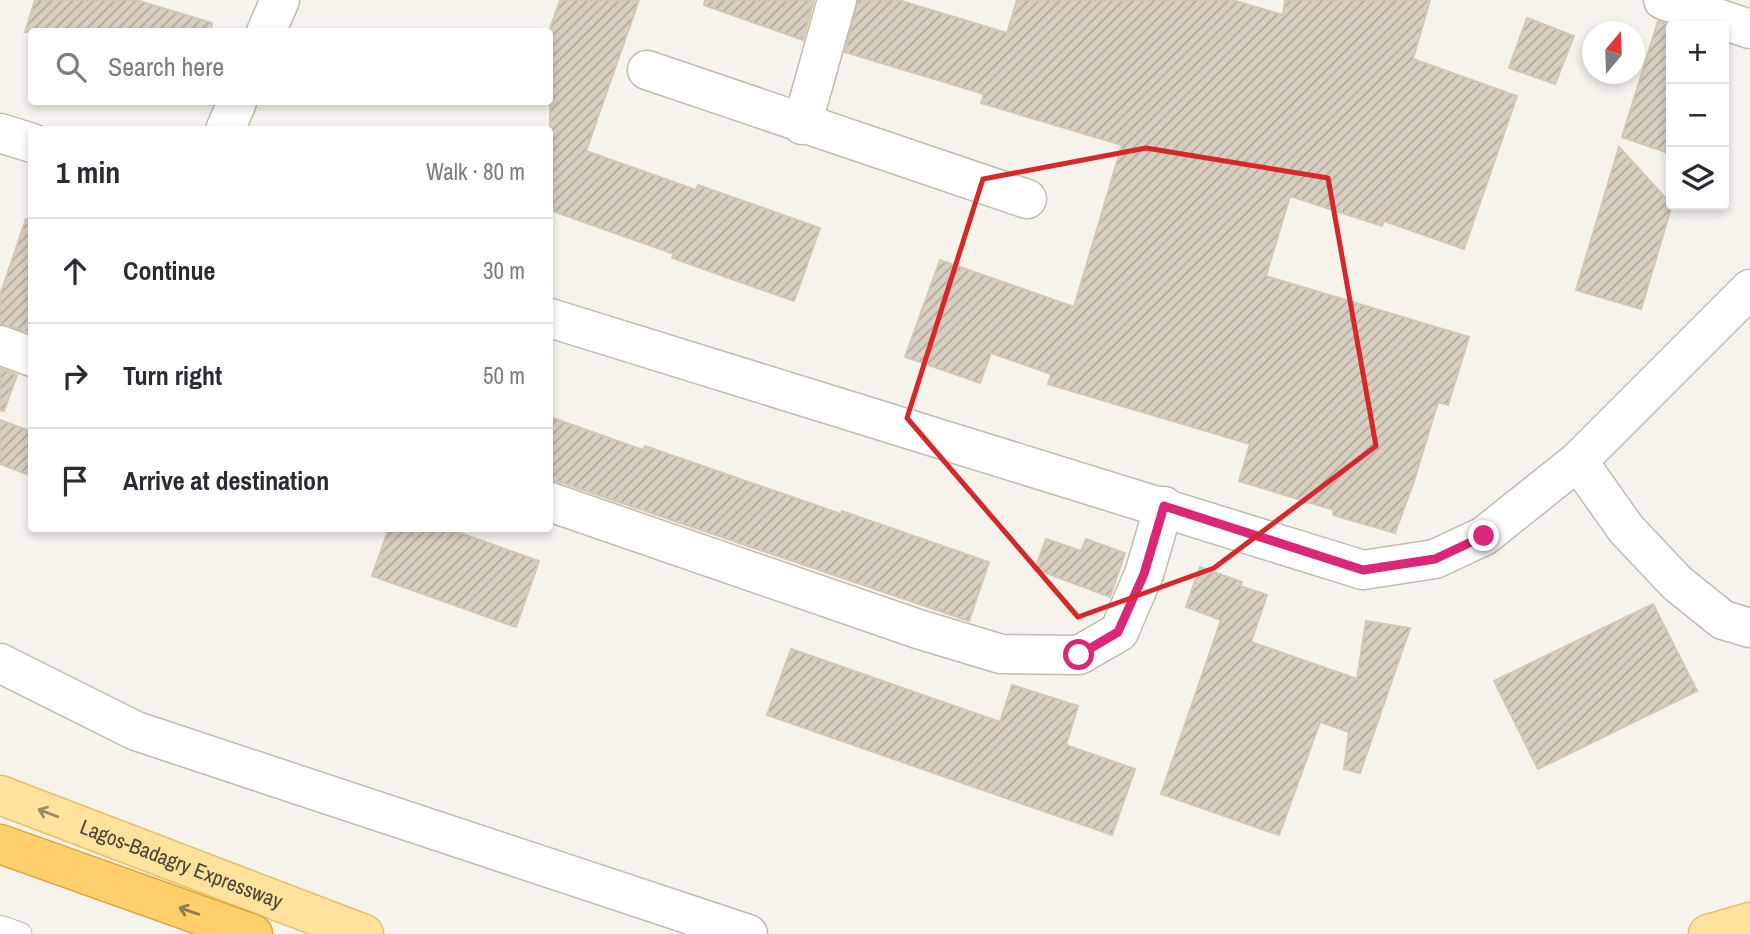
<!DOCTYPE html>
<meta charset="utf-8">
<style>
:root{--surface:#fff;--page:#f7f7f7;--text:#2b2b33;--muted:#7c7c81;--line:#e1e1e2}
body{margin:0;font-family:"Archivo Narrow",sans-serif;background:var(--page);color:var(--text)}
.controls{position:absolute;right:21px;top:21px;display:grid;overflow:hidden;border-radius:7px;box-shadow:0 4px 10px #0003}
.controls button{width:63px;height:63px;display:grid;place-items:center;padding:0;border:0;border-bottom:2px solid var(--line);background:var(--surface);color:var(--text);font:35px sans-serif}
.compass{position:absolute;left:1582px;top:21px;width:63px;height:63px;border-radius:50%;background:var(--surface);box-shadow:0 4px 10px #0003;rotate:19deg}
.stop{position:absolute;width:21px;height:21px;margin:-16px;border:5px solid #db2777;border-radius:50%;background:#fff}
.stop.end{background:#db2777;border-color:#fff;box-shadow:0 2px 7px #0008}
.list{margin:0;padding:0;list-style:none}
h2{display:flex;justify-content:space-between;align-items:center;height:91px;margin:0;padding:0 28px;font-size:30px}
h2 small{font-size:23px;font-weight:400;color:var(--muted)}
.list li{display:grid;grid-template-columns:46px 1fr auto;gap:21px;align-items:center;box-sizing:border-box;height:105px;padding:0 28px;border-top:2px solid var(--line)}
.list b{display:block;font-size:26px;white-space:nowrap}
.list em{font-size:23px;font-style:normal;color:var(--muted)}
.icon{flex:none;width:38px;height:38px;fill:none;stroke:currentColor;stroke-width:2;stroke-linecap:round;stroke-linejoin:round}
.map{position:relative;flex:none;width:1750px;height:934px;overflow:hidden}
.search{position:absolute;background:var(--surface);box-shadow:0 4px 10px #0003;left:28px;top:28px;width:525px;height:77px;display:flex;align-items:center;gap:18px;box-sizing:border-box;padding:0 24px;border-radius:7px;color:var(--muted);font-size:26px}
.panel{position:absolute;background:var(--surface);box-shadow:0 4px 10px #0003;left:28px;top:126px;width:525px;height:406px;border-radius:7px}
.map>svg:first-child{display:block}
.building{fill:url(#building-hatch);stroke:#d3c7b4;stroke-width:2}
.lines{fill:none;stroke-linecap:round;stroke-linejoin:round}
.lane-casing{stroke:#c2bbae;stroke-width:25}
.street-casing{stroke:#c2bbae;stroke-width:41}
.primary-casing{stroke:#e6c16a;stroke-width:41}
.highway-casing{stroke:#e0a43c;stroke-width:41}
.lane{stroke:#fff;stroke-width:23}
.street{stroke:#fff;stroke-width:38}
.primary{stroke:#ffe39c;stroke-width:38}
.highway{stroke:#ffcf6e;stroke-width:38}
.oneway{stroke:#9c8c66}
.oneway2{stroke:#937c4e}
.route{stroke:#db2777;stroke-width:9}
.marked{fill:none;stroke:#d62828;stroke-width:5;stroke-linejoin:round}
.labels{text-anchor:middle;stroke-width:5;stroke-linejoin:round;paint-order:stroke}
.street-label{font-size:21px;fill:#4b4439;stroke:#fff}
</style>
<div class="map">
<svg width="1750" height="934" viewBox="0 0 1750 934">
<defs>
<pattern id="building-hatch" width="6" height="6" patternUnits="userSpaceOnUse" patternTransform="scale(1.75)"><rect width="6" height="6" fill="#d8cfc1"/><path d="M-1 1l2-2M0 6l6-6M5 7l2-2" fill="none" stroke="#b1aa9e"/></pattern>
</defs>
<rect width="100%" height="100%" fill="#f6f3ec"/>
<g class="building">
<polygon points="35,0 136,0 212,23 211,32 25,32"/>
<polygon points="560,0 639,0 586,151 696,190 698,185 820,228 794,301 672,258 674,254 550,210 550,29"/>
<polygon points="705,0 814,0 803,40 704,5"/>
<polygon points="858,0 898,0 1007,33 1017,0 1232,0 1283,15 1285,0 1430,0 1413,59 1517,96 1464,249 1384,221 1382,226 1290,196 1266,276 1469,337 1448,405 1438,402 1414,481 1395,533 1333,515 1334,510 1239,481 1250,444 1048,384 1051,374 991,353 980,383 905,357 940,260 1074,307 1122,145 981,103 984,94 845,52"/>
<polygon points="1527,18 1574,36 1555,84 1509,68"/>
<polygon points="1658,21 1671,26 1671,154 1622,137"/>
<polygon points="1619,147 1672,205 1641,309 1576,290"/>
<polygon points="26,219 32,220 32,333 0,324 0,295"/>
<polygon points="0,368 17,375 4,411 0,410"/>
<polygon points="550,417 643,450 645,446 841,514 842,511 989,562 969,621 557,481 550,481"/>
<polygon points="0,420 32,432 32,476 0,464"/>
<polygon points="389,528 446,528 539,561 516,627 372,576"/>
<polygon points="1046,539 1081,551 1086,539 1125,553 1110,597 1035,569"/>
<polygon points="1200,567 1242,582 1240,586 1267,595 1251,642 1357,679 1366,621 1410,628 1360,773 1344,769 1349,732 1320,722 1279,835 1161,794 1221,620 1186,607"/>
<polygon points="1653,604 1697,691 1538,769 1494,681"/>
<polygon points="791,649 1000,722 1012,685 1078,706 1066,745 1135,769 1112,835 767,715"/>
</g>
<g class="lines">
<defs>
<polyline id="lane" points="0,927 20,934"/>
<g id="street">
<polyline points="1663,0 1750,29"/>
<polyline points="266,32 280,0"/>
<polyline points="647,70 1027,199"/>
<polyline points="802,125 837,0"/>
<polyline points="225,130 237,102"/>
<polyline points="0,133 32,143"/>
<polyline points="550,318 1363,570 1435,559 1484,536 1578,461 1750,289"/>
<polyline points="0,345 32,357"/>
<polyline points="1578,461 1626,529 1677,583 1723,620 1750,628"/>
<polyline points="550,502 918,629 1001,654 1079,655 1119,632 1144,574 1164,506"/>
<polyline points="0,663 136,731 748,934"/>
</g>
<g id="primary">
<path id="s1" d="M0,795l364,139"/>
<polyline points="1708,934 1750,922"/>
</g>
<polyline id="highway" points="0,844 253,934"/>
</defs>
<use href="#lane" class="lane-casing"/>
<use href="#street" class="street-casing"/>
<use href="#primary" class="primary-casing"/>
<use href="#highway" class="highway-casing"/>
<use href="#lane" class="lane"/>
<use href="#street" class="street"/>
<use href="#primary" class="primary"/>
<use href="#highway" class="highway"/>
</g>
<defs><path id="oneway-shaft" d="M-6 0H5M1.5-3L5.5 0L1.5 3" fill="none" stroke-width="1.6" stroke-linecap="round" stroke-linejoin="round" transform="scale(1.75)"/></defs>
<use class="oneway" href="#oneway-shaft" transform="translate(48 813) rotate(-159)"/>
<use class="oneway2" href="#oneway-shaft" transform="translate(189 911) rotate(-161)"/>
<g class="lines">
<polyline class="route" points="1079,655 1118,632 1144,574 1164,506 1363,570 1435,559 1484,536"/>
</g>
<path class="marked" d="M1146,148l182,30 48,268 -162,122 -136,49 -171,-199 76,-239z"/>
<g class="labels">
<g class="street-label">
<text dy="7" stroke="none"><textPath href="#s1" startOffset="194">Lagos-Badagry Expressway</textPath></text>
</g>
</g>
</svg>
<div class="controls">
<button>+</button>
<button>−</button>
<button><svg class="icon" aria-label="layers" viewBox="0 0 24 24"><path d="M12 4l9 5-9 5-9-5zM3 14l9 5 9-5"/></svg></button>
</div>
<svg class="compass" viewBox="-18 -18 36 36"><path d="M0-13l5 13h-10z" fill="#e53935"/><path d="M0 13l5-13h-10z" fill="#7c7c81"/></svg>
<div class="stop" style="left:1079px;top:655px"></div>
<div class="stop end" style="left:1484px;top:536px"></div>
<div class="search"><svg class="icon" aria-label="search" viewBox="0 0 24 24"><circle cx="10" cy="10" r="6"/><path d="M15 15l6 6"/></svg>Search here</div>
<section class="panel">
<h2>1 min<small>Walk · 80 m</small></h2>
<ul class="list">
<li><svg class="icon" aria-label="ahead" viewBox="0 0 24 24"><path d="M12 20V5M6 11l6-6 6 6"/></svg><div><b>Continue</b></div><em>30 m</em></li>
<li><svg class="icon" aria-label="right" viewBox="0 0 24 24"><path d="M7 20v-9h11M14 6l5 5-5 5"/></svg><div><b>Turn right</b></div><em>50 m</em></li>
<li><svg class="icon" aria-label="arrive" viewBox="0 0 24 24"><path d="M6 21V4h12l-3 4 3 4H6"/></svg><div><b>Arrive at destination</b></div></li>
</ul>
</section>
</div>
